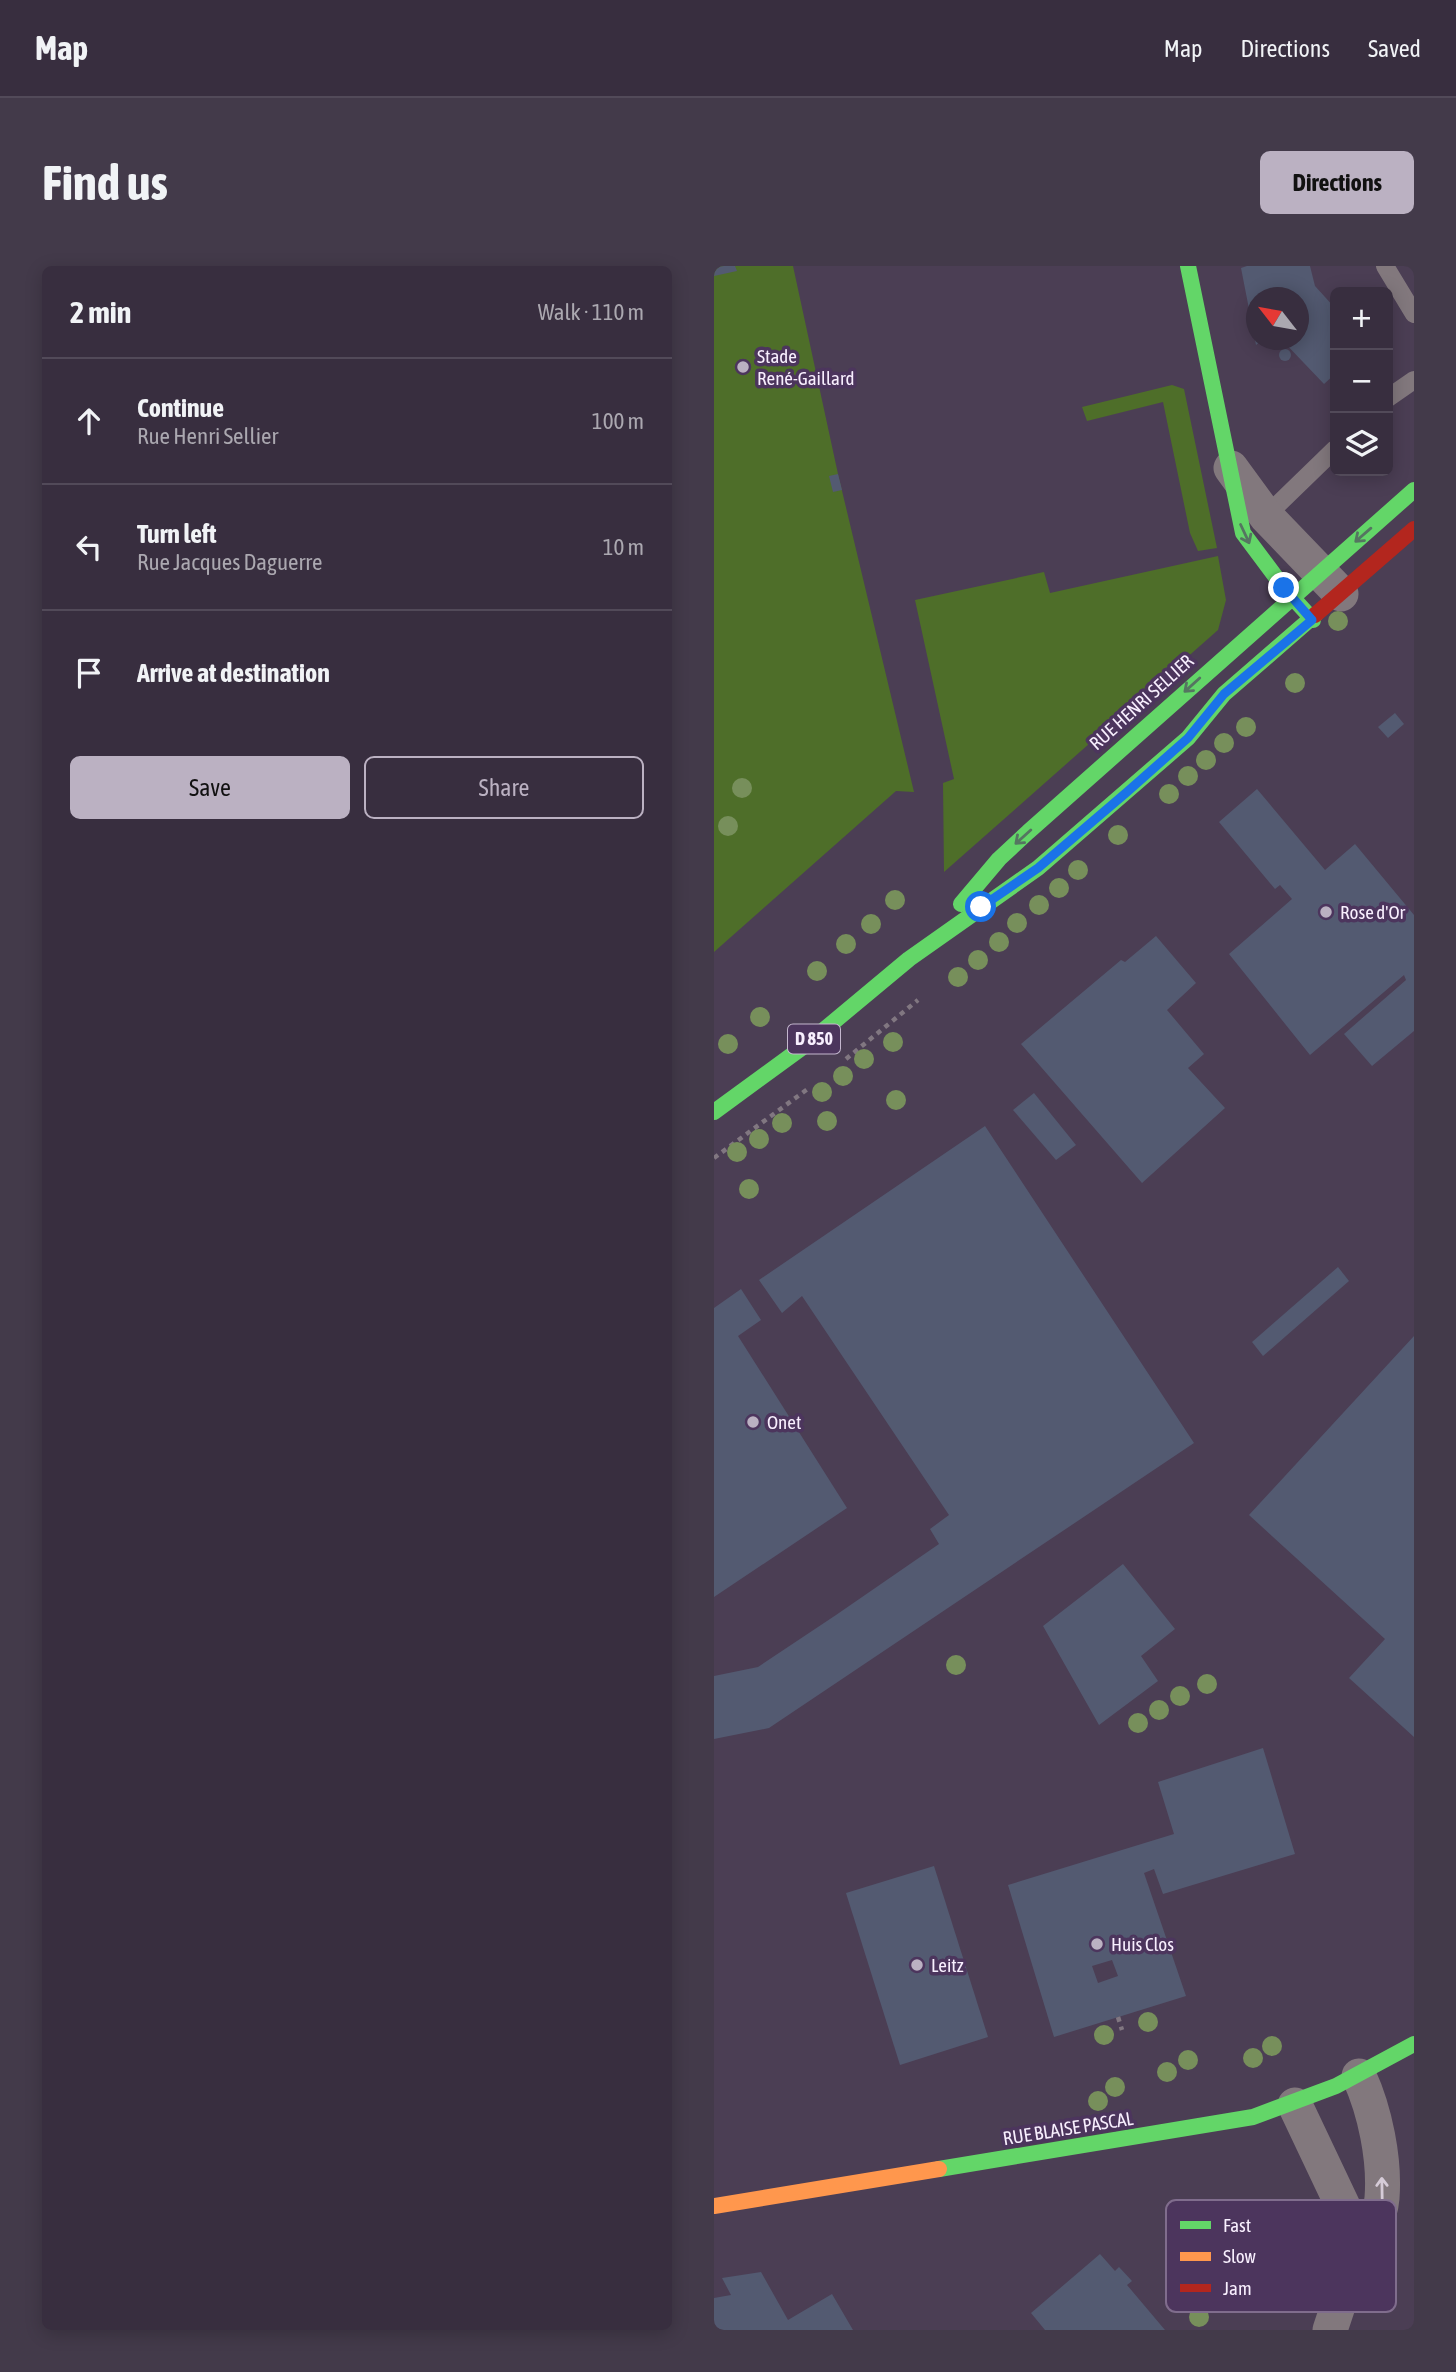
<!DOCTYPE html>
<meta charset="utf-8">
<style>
:root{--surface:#382e3f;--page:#433a4a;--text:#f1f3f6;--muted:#aba8b0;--line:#524a59;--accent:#bbb1c2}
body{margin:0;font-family:"Asap Condensed",sans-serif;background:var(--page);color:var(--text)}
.controls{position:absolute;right:21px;top:21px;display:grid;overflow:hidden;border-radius:10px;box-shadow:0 4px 18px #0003}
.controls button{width:63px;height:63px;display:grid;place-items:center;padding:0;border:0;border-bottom:2px solid var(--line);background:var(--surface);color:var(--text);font:35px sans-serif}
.compass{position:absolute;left:532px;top:21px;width:63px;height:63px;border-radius:50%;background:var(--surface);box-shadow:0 4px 18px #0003;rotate:301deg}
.stop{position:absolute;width:21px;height:21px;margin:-16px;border:5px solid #1a73e8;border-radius:50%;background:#fff}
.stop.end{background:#1a73e8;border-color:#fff;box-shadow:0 2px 7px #0008}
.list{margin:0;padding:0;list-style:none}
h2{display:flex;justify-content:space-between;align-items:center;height:91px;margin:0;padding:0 28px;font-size:30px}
h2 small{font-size:23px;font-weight:400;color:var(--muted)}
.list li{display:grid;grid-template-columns:46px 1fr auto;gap:21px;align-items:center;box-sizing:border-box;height:126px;padding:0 28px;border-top:2px solid var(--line)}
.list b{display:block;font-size:26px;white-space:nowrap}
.list p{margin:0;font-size:23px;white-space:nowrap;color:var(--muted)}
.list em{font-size:23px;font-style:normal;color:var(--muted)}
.actions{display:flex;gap:14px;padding:21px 28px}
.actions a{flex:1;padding:16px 0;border:2px solid var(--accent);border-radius:10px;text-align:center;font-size:24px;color:var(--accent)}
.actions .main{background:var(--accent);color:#111}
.icon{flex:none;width:38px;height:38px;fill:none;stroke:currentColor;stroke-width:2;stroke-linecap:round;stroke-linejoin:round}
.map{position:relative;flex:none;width:700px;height:2064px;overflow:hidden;border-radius:10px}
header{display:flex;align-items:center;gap:42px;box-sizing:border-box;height:98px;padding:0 35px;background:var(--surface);border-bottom:2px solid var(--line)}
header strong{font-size:33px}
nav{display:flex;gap:38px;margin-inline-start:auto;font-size:24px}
.intro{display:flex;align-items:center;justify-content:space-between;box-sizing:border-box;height:168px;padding:0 42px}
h1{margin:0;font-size:49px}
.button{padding:18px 32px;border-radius:10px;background:var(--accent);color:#111;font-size:24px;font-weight:700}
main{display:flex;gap:42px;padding:0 42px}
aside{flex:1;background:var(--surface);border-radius:10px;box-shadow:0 4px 18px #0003}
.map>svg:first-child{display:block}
.green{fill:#4e6e29}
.building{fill:#535a71;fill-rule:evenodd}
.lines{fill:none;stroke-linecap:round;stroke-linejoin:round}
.path{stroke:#817781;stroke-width:4.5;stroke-dasharray:5 5;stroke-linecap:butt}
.lane{stroke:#82787d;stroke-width:18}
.street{stroke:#82787d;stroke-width:35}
.fast{stroke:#63d668;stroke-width:16}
.slow{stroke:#ff974d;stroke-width:16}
.jam{stroke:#b3261e;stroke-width:16}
.tree{fill:#778f5b}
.oneway{stroke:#557561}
.oneway2{stroke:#d5cbd7}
.route{stroke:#1a73e8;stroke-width:9}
.poi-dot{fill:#bbb1c2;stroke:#4c355d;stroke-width:2.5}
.labels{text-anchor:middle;stroke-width:7;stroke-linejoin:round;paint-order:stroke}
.shield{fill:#4c355d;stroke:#c4b7ce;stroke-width:2}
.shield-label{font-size:18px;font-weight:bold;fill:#f8effe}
.poi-label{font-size:19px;fill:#f8effe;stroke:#4c355d;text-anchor:start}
.street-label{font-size:19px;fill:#f8effe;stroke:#4c355d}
.key{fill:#4c355d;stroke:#806d8d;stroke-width:2}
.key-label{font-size:19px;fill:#f8effe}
</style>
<header>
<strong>Map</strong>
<nav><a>Map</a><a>Directions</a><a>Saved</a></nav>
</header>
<div class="intro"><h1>Find us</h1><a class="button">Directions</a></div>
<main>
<aside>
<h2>2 min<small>Walk · 110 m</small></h2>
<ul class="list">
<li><svg class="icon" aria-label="ahead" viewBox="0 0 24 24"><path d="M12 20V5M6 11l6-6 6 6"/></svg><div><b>Continue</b><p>Rue Henri Sellier</p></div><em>100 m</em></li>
<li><svg class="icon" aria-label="left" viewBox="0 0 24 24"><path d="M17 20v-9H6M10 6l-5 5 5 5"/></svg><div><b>Turn left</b><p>Rue Jacques Daguerre</p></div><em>10 m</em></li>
<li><svg class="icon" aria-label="arrive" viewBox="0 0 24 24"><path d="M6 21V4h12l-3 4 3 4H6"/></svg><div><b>Arrive at destination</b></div></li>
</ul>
<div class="actions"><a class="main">Save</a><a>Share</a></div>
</aside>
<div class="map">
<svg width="700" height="2064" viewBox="0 0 700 2064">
<rect width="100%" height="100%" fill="#4b3e54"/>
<g class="green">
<polygon points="0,0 79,0 124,208 200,526 182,525 0,686"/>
<polygon points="458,119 470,123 503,282 484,285 476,267 449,136 373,155 368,141"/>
<polygon points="504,290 512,334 504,364 230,606 229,517 240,513 201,334 330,306 336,327"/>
</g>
<g class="building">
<polygon points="0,0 21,0 23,5 0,10"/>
<polygon points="533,0 596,0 601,20 621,42 621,108 610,118 568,74 584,74 584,32 542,32 542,74 548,74 542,79 527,2"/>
<circle cx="571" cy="89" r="6"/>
<polygon points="124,208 128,224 119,226 115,210"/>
<polygon points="681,447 690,458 674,472 664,461"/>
<polygon points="543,523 611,604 641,578 700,649 700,765 658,800 630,768 692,714 690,709 596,789 515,688 578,633 566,619 561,623 505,556"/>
<polygon points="442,670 482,717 453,744 490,788 474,802 511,842 428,917 307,778 407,694 411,696"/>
<polygon points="320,827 362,879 342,894 299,844"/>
<polygon points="271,860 480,1177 55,1462 0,1473 0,1410 44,1401 122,1349 225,1278 216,1263 235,1249 88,1030 68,1047 45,1014"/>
<polygon points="624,1001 635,1015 549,1090 538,1076"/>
<polygon points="27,1023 47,1054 24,1070 133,1242 0,1331 0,1042"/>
<polygon points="700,1070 700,1471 635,1412 671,1373 535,1249"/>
<polygon points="409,1298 461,1363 427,1390 444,1415 385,1459 329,1360"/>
<path d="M549,1482l32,106 -132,40 -9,-25 -10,4 42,123 -132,41 -46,-152 166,-51 -16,-52zM398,1694l6,16 -20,7 -6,-17z"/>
<polygon points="220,1600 274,1771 186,1799 132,1627"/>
<polygon points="386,1988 401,2005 405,2001 418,2015 413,2019 451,2064 331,2064 317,2047"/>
<polygon points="47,2006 74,2054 118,2028 139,2064 0,2064 0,2032 17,2029 8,2012"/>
</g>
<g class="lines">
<g class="path">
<polyline points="132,793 204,734"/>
<polyline points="0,892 95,822"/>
<polyline points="404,1751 408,1764"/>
</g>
<g class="lane">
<polyline points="671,0 700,48"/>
<polyline points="674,132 700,114"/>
<polyline points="552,250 621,183"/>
</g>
<g class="street">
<polyline points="517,202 552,250 627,328"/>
<polyline points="581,1839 635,1953 635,2007 616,2064"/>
<path d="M639,2001c12,-20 27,-45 29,-69 3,-39 -7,-87 -23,-122"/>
</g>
<g class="fast">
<polyline points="474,0 529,267 570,322 599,354"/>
<polyline points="247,638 285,593 314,566 700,224"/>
<polyline points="0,846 93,778 195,693 324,602 474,472 510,428 601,349"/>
<polyline points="225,1903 539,1851 622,1820 700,1778"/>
</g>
<polyline class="slow" points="0,1940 225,1903"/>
<polyline class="jam" points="601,349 700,263"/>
</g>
<g class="tree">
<circle cx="624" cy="355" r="10"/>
<circle cx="581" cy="417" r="10"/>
<circle cx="532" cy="461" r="10"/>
<circle cx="510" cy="477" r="10"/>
<circle cx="492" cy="494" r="10"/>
<circle cx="474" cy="510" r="10"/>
<circle cx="28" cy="522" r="10"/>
<circle cx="455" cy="528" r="10"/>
<circle cx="14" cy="560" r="10"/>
<circle cx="404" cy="569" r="10"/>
<circle cx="364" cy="604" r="10"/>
<circle cx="345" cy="622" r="10"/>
<circle cx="181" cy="634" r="10"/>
<circle cx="325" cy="639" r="10"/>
<circle cx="303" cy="657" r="10"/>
<circle cx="157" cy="658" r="10"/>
<circle cx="285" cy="676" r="10"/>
<circle cx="132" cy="678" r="10"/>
<circle cx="264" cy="694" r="10"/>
<circle cx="103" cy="705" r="10"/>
<circle cx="244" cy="711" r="10"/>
<circle cx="46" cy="751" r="10"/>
<circle cx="179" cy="776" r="10"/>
<circle cx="14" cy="778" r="10"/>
<circle cx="150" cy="793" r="10"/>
<circle cx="129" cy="810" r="10"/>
<circle cx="108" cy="826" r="10"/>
<circle cx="182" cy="834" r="10"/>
<circle cx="113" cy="855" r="10"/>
<circle cx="68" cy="857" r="10"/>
<circle cx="45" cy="873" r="10"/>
<circle cx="23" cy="886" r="10"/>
<circle cx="35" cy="923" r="10"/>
<circle cx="242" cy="1399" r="10"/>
<circle cx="493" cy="1418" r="10"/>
<circle cx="466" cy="1430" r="10"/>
<circle cx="445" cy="1444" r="10"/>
<circle cx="424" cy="1457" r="10"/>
<circle cx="434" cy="1756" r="10"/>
<circle cx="390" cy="1769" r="10"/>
<circle cx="558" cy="1780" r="10"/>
<circle cx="539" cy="1792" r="10"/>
<circle cx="474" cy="1794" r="10"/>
<circle cx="453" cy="1806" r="10"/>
<circle cx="401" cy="1821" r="10"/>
<circle cx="384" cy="1835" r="10"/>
<circle cx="485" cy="2051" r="10"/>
</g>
<defs><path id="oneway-shaft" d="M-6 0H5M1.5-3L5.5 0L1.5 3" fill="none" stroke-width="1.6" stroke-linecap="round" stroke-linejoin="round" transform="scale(1.75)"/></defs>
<g class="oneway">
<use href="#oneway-shaft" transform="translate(531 268) rotate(65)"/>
<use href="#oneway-shaft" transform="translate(649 269) rotate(139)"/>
<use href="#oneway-shaft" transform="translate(478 419) rotate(138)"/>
<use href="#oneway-shaft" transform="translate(309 571) rotate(138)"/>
</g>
<use class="oneway2" href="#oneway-shaft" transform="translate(668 1922) rotate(-91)"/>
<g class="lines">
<polyline class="route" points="267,641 324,602 413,526 474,472 510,428 598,354 570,322"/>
</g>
<g class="poi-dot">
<circle cx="29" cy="101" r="7"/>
<circle cx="612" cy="646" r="7"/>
<circle cx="39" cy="1156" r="7"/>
<circle cx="383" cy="1678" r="7"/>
<circle cx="203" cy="1699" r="7"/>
</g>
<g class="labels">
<rect class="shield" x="74" y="758.5" width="52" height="29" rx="5"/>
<g class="shield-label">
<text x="100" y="779">D 850</text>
</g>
<g class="poi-label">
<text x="43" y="97">Stade<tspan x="43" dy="22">René-Gaillard</tspan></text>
<text x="626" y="653">Rose d'Or</text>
<text x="53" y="1163">Onet</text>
<text x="397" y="1685">Huis Clos</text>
<text x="217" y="1706">Leitz</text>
</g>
<g class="street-label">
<text transform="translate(427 436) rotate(-42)" y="7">RUE HENRI SELLIER</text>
<text transform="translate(354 1862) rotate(-9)" y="7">RUE BLAISE PASCAL</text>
</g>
</g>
<rect x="452" y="1934" width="230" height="112" rx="10" class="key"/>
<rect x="466" y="1955" width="31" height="8" fill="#63d668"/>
<rect x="466" y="1986" width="31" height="9" fill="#ff974d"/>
<rect x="466" y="2018" width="31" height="8" fill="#b3261e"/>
<g class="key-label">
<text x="509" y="1966">Fast</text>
<text x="509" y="1997">Slow</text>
<text x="509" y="2029">Jam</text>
</g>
</svg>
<div class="controls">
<button>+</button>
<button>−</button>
<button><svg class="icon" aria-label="layers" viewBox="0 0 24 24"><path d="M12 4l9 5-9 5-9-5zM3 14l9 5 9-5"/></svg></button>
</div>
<svg class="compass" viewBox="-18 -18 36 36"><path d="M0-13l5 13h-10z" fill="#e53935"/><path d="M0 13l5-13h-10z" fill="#aba8b0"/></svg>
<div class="stop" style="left:267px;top:641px"></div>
<div class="stop end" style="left:570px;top:322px"></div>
</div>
</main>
